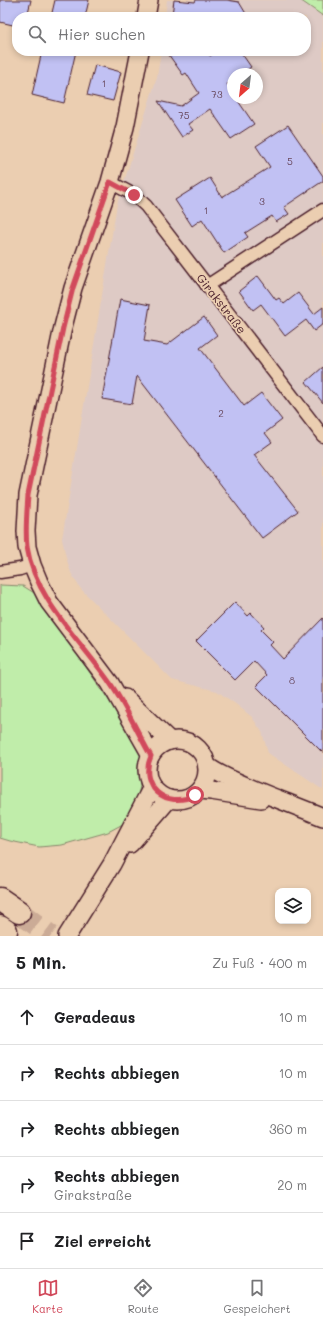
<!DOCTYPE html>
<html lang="de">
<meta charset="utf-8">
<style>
:root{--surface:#fff;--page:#f2f2f2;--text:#202124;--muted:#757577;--line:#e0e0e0;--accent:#d1495b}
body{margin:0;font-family:Mali,sans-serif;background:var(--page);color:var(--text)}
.controls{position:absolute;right:12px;bottom:12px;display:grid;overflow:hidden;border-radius:8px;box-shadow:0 2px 6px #0003}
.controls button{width:36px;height:36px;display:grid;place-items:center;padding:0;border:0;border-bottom:1px solid var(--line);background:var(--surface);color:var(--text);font:20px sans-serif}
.compass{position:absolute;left:227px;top:68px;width:36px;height:36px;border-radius:50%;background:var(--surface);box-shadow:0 2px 6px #0003;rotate:208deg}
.stop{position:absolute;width:12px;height:12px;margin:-9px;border:3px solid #d1495b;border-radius:50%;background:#fff}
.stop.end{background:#d1495b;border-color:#fff;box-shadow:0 1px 4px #0008}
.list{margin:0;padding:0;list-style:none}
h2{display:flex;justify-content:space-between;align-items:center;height:52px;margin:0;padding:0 16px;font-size:17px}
h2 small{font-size:13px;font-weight:400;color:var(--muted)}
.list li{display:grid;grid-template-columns:26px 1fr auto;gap:12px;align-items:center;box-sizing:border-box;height:56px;padding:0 16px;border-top:1px solid var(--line)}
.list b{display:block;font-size:15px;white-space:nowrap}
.list p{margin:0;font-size:13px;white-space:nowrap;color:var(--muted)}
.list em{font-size:13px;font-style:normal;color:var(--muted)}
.icon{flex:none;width:22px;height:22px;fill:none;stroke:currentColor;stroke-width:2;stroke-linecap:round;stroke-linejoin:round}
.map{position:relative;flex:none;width:323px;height:936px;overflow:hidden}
.search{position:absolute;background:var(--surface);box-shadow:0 2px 6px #0003;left:12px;right:12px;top:12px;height:44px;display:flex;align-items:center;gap:10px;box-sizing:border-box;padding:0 14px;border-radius:16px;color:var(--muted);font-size:15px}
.sheet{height:332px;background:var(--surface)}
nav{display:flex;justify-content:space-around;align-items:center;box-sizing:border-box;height:56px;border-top:1px solid var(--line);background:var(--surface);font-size:11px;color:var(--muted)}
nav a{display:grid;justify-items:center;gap:2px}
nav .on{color:var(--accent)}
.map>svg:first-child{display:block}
.built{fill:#decac5;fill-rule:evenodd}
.green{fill:#c0edaa;stroke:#85866a}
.building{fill:#c1c1f3;stroke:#4a1f2b}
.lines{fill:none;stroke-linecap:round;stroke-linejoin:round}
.highway-tunnel{stroke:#cbab96;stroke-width:22;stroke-dasharray:22 11;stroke-linecap:butt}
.street-casing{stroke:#4a1f2b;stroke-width:15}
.secondary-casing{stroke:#4a1f2b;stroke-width:20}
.highway-casing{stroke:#4a1f2b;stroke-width:25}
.street{stroke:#ebceb1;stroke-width:12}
.secondary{stroke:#ebceb1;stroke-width:17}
.highway{stroke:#ebceb1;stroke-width:22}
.route{stroke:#d1495b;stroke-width:5}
.labels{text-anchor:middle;stroke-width:3.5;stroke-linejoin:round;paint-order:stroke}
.number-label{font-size:10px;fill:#68485d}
.street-label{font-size:12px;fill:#4a1f2b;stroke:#ebceb1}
</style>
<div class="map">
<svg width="323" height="936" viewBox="0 0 323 936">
<rect width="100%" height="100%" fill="#ebceb1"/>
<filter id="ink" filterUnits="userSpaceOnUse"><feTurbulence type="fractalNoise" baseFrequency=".025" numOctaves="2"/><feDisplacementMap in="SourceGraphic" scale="8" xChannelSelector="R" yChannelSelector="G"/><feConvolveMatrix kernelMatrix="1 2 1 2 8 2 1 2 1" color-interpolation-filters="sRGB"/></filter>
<g filter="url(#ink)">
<path class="built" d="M167,0h133l23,16v774l-55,-37 -6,-21 -10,-15 -15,-12 -20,-14 -45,-11 -92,-92 -9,-15 -5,-16 -4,-18 55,-335 40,-127 4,-26h145v-34h-141zM233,74h24v24h-24z"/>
<g class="green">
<polygon points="300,0 323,0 323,16"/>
<polygon points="0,585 23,586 36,594 134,737 141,753 139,766 140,786 137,800 128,819 121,825 108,832 62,845 39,847 10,841 0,838"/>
</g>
<g class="building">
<polygon points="0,0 31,0 27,17 17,17 17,26 0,22"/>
<polygon points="55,0 89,0 85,17 51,17"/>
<polygon points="174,0 195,2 196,0 227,0 239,2 248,17 189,17 172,15"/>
<polygon points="42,51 76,51 64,103 32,95"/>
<polygon points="166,51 207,51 210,56 218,51 240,51 251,67 241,74 233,74 233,80 227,84 233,93 233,98 236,98 254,124 231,139 210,109 188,124 193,130 182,137 158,101 181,106 199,93 186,73 183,75"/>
<polygon points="95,65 121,72 113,101 87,95"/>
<polygon points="288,125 323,176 323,181 284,207 289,214 276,222 272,216 245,233 248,237 224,253 202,219 192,226 175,200 210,178 222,197 270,167 256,146"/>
<polygon points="258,276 276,300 279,298 284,304 298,293 314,314 323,307 323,324 314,331 306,320 285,336 261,304 253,310 239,291"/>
<polygon points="120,299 150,305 144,341 167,345 204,317 217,335 200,348 244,406 261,393 282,420 265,433 272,442 254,455 298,511 262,538 137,376 132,404 102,399"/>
<polygon points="323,367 323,403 306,382"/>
<polygon points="235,602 248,616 251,613 264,627 261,630 273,642 270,645 283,659 323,618 323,753 256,686 267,675 254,661 235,680 196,641"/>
</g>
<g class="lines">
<polyline class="highway-tunnel" points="19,912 51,936"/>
<defs>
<g id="street">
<polyline points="110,182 134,195 146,206 323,436"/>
<polyline points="207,286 323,210"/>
<polyline points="0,572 20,569 32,565"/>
</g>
<g id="secondary">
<polyline points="146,17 149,0"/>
<polyline points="140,51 125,127 110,182 73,288 63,327 28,495 26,531 27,547 32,565 39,582 49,602 110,683 151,755"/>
<polyline points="125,698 170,741"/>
<circle cx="177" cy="770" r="30"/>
<path d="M207,766c12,9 26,14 39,20 25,11 51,20 77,31"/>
<polyline points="200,790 211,791 261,799"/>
<polyline points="130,844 169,799"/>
<polyline points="67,936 112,864 152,787"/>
</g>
<g id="highway">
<polyline points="0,899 19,912"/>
<polyline points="0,927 6,931"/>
</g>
</defs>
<use href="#street" class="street-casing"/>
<use href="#secondary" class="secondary-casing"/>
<use href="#highway" class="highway-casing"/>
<use href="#street" class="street"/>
<use href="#secondary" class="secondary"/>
<use href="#highway" class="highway"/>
</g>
</g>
<g class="lines" filter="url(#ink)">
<path class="route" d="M134,195l-24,-13 -37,106 -10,40 -35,167c-1,17 -3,35 -1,52 8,52 54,94 83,136 14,20 25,44 37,66l4,7c-13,30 15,54 44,39"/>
</g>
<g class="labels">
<g class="number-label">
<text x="104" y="87">1</text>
<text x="217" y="98">73</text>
<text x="184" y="119">75</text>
<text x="290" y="165">5</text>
<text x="262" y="205">3</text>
<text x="206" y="214">1</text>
<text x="221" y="417">2</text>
<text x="292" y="684">8</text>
</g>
<g class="street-label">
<text transform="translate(221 304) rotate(52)" y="4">Girakstraße</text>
</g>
</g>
</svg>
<div class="controls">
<button><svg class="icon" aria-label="layers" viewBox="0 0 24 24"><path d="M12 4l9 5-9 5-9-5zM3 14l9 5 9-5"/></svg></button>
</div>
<svg class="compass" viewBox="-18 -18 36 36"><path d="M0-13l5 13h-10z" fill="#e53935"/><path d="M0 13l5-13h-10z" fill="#757577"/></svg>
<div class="stop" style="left:195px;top:795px"></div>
<div class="stop end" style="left:134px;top:195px"></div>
<div class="search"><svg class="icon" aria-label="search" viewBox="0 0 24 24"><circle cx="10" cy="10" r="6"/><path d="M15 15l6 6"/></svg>Hier suchen</div>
</div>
<section class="sheet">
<h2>5 Min.<small>Zu Fuß · 400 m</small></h2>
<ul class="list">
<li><svg class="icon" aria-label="ahead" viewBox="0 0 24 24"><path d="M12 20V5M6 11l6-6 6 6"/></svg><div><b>Geradeaus</b></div><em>10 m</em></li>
<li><svg class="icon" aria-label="right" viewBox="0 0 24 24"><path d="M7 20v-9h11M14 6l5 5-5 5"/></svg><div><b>Rechts abbiegen</b></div><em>10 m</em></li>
<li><svg class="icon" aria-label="right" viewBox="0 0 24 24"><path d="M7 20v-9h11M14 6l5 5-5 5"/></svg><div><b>Rechts abbiegen</b></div><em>360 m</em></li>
<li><svg class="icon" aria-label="right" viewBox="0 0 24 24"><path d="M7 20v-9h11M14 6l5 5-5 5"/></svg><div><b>Rechts abbiegen</b><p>Girakstraße</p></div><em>20 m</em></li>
<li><svg class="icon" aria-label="arrive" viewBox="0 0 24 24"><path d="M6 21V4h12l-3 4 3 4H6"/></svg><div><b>Ziel erreicht</b></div></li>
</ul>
</section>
<nav>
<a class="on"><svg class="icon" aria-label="map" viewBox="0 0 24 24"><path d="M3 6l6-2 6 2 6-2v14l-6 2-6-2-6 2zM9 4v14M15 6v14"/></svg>Karte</a>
<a><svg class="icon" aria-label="directions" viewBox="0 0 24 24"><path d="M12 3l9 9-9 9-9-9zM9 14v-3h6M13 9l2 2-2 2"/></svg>Route</a>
<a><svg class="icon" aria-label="saved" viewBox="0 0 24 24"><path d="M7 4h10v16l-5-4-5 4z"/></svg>Gespeichert</a>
</nav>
